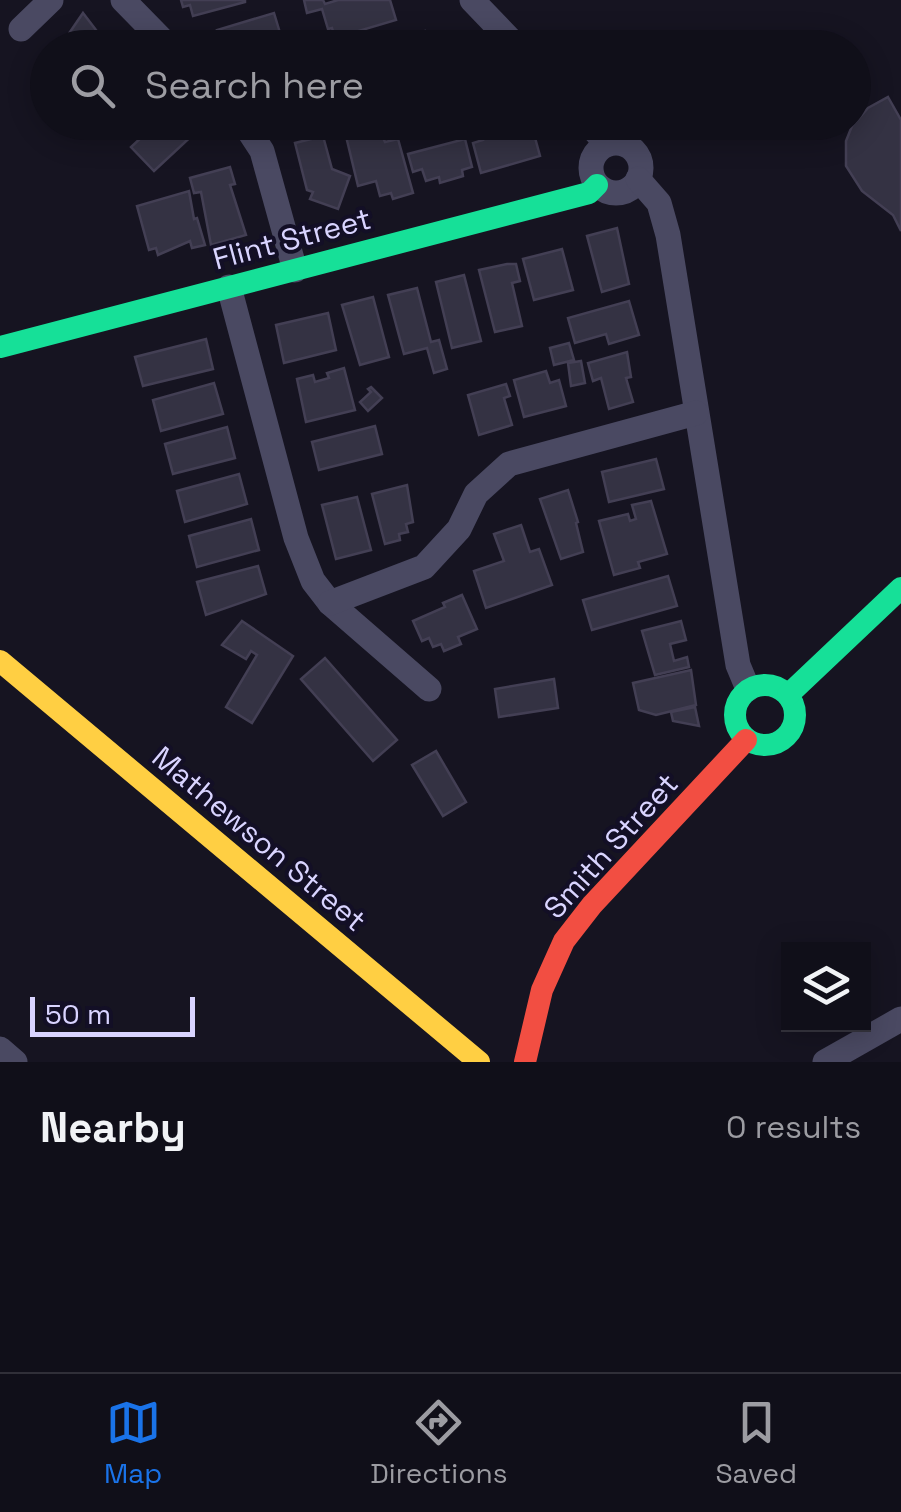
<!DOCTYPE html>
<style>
:root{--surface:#100f19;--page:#1e1d26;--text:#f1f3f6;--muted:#9c9ca2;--line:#302f38;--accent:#1a73e8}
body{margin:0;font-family:"Space Grotesk",sans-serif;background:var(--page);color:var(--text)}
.controls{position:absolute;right:30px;bottom:30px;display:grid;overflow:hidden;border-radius:0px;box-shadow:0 5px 25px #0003}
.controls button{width:90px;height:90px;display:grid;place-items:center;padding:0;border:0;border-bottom:2px solid var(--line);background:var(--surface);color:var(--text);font:50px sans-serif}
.scale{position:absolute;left:30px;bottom:25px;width:165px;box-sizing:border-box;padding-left:10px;border:5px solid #d9d4ff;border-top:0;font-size:28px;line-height:35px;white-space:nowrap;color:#d9d4ff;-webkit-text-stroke:8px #130f26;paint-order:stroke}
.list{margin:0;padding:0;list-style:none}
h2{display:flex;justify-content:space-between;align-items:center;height:130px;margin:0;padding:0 40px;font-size:42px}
h2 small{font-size:32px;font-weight:400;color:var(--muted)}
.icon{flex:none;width:55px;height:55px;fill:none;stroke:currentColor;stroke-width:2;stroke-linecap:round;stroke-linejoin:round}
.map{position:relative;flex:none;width:901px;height:1062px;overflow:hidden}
.search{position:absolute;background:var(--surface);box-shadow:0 5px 25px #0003;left:30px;right:30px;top:30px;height:110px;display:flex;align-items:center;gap:25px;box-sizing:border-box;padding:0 35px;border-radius:55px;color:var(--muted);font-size:38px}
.sheet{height:310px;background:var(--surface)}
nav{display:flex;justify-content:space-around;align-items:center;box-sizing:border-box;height:140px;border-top:2px solid var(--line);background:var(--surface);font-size:28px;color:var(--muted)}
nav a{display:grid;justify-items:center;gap:5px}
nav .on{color:var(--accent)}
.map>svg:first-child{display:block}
.building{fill:#343243;stroke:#433f54;stroke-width:2.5}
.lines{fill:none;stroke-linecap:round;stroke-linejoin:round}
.street{stroke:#4a4962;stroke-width:25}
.fast{stroke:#16e098;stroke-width:22}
.slow{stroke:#ffcf43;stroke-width:22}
.jam{stroke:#f24e42;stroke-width:22}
.labels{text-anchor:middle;stroke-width:8;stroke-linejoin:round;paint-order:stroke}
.street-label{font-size:30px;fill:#d9d4ff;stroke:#130f26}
</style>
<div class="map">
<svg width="901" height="1062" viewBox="0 0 901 1062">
<rect width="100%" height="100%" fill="#161421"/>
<g class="building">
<polygon points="181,0 245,0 245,2 193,16 190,5 183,7"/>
<polygon points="304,0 323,0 325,4 338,0 390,0 396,20 335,38 332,28 328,29 322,9 307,13"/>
<polygon points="83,13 96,30 113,48 64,48 61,45"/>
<polygon points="274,13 284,46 230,48 229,42 221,44 217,30"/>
<polygon points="425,31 427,37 441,33 445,48 382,48 381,43"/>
<polygon points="888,97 901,120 901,231 893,215 862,191 846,166 846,141 852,126 868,108"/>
<polygon points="158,122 187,122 196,132 154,171 131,147"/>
<polygon points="498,122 520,122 524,137 534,134 540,156 481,173 473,143 483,140 480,128"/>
<polygon points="378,127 385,142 398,139 413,193 393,199 391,193 380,196 376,181 358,186 345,132"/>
<polygon points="323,136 332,169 350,176 338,209 310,199 313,192 307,190 295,143"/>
<polygon points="465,139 472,167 462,170 463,176 440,183 439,177 426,181 422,169 413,172 408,154"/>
<polygon points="230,167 235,184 230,185 246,235 211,245 201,192 194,193 190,178"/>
<polygon points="189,191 194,219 197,218 205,245 192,248 190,241 158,255 156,248 149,250 137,206"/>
<polygon points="617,228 629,284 602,292 587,236"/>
<polygon points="562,249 573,290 534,300 523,259"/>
<polygon points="507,264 516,264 520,281 512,283 522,326 495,332 479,270"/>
<polygon points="464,275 481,341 452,348 436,282"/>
<polygon points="417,288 431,342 439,340 447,369 434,373 427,348 404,354 388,295"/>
<polygon points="373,297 389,357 360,365 342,305"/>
<polygon points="629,301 639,335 609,344 606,334 575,343 568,318"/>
<polygon points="328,313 336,350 284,363 276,325"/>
<polygon points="206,339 213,369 143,386 135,357"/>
<polygon points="569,343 574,360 554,365 550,348"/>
<polygon points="627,352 631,377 626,378 633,402 609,409 601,378 593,381 588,363"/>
<polygon points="581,361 585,383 571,386 568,363"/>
<polygon points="344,368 355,410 306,422 297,379 313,375 315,382 329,378 327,373"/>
<polygon points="546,371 550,383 559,380 566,406 524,417 514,380"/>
<polygon points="214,383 223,414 161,431 153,400"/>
<polygon points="506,384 510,396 504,398 512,425 479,435 468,395"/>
<polygon points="371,387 382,398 368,411 360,402 371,392 368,389"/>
<polygon points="375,426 382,454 319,470 312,442"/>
<polygon points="227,427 235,458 173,474 165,444"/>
<polygon points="656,459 664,489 609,502 602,472"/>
<polygon points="239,474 247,504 185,522 177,491"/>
<polygon points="407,485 413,522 406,524 408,532 399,534 400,540 385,544 372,494"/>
<polygon points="568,490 578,522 576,523 583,552 561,559 540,499"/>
<polygon points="357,497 371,550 336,559 322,505"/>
<polygon points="651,501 667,554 638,562 640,568 614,575 599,521 628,514 630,521 636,519 632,505"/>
<polygon points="251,519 259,550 197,567 189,536"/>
<polygon points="521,525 530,552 539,549 552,585 486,608 474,571 504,561 494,534"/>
<polygon points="258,566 266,594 206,615 197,582"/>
<polygon points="668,576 677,606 592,630 583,600"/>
<polygon points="462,595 477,629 458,637 461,644 444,651 441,644 433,647 429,638 422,641 413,621 445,607 443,603"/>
<polygon points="242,621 293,656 252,723 226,707 257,655 251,651 246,659 222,645"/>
<polygon points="681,621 686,640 670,644 674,661 687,657 689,667 655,675 642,631"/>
<polygon points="325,658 397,740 373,761 301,679"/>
<polygon points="691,670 696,705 656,715 639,710 633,683"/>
<polygon points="554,679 558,708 499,717 495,689"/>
<polygon points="695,707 699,726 673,721 671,712"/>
<polygon points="436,751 466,802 443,816 412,765"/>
</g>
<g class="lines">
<g class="street">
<polyline points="123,0 170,48"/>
<polyline points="472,0 518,48"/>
<polyline points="21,29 51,0"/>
<polyline points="243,122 262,151 295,270"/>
<polyline points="587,122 607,144"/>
<circle cx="616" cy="168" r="25"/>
<polyline points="638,179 659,203 668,235 738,665 748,689"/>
<polyline points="229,287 296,538 313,581 330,603 429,689"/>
<polyline points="330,603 424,567 459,529 476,494 509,464 696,413"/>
<polyline points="0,1049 15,1062"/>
<polyline points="825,1062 901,1019"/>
</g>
<g class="fast">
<polyline points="0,347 589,193 597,185"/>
<circle cx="765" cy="715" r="30"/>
<polyline points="788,695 901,588"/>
</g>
<polyline class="slow" points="0,661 479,1062"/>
<polyline class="jam" points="525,1062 542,990 564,941 592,905 746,740"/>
</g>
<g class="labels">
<g class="street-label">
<text transform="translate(292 239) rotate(-15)" y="10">Flint Street</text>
<text transform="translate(259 839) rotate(40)" y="10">Mathewson Street</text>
<text transform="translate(611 846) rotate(-48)" y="10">Smith Street</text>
</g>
</g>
</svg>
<div class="controls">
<button><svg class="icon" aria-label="layers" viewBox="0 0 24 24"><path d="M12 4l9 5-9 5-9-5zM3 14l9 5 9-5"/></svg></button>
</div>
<div class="scale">50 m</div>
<div class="search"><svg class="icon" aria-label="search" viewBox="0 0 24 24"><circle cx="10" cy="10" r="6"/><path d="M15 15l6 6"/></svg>Search here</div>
</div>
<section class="sheet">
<h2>Nearby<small>0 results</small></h2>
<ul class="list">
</ul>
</section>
<nav>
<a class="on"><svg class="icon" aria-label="map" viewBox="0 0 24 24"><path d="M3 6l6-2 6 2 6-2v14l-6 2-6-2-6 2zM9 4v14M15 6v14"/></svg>Map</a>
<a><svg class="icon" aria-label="directions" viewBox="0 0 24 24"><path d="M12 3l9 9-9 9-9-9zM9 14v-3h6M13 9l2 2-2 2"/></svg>Directions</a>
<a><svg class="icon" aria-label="saved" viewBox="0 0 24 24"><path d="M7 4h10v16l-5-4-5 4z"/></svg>Saved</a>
</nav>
